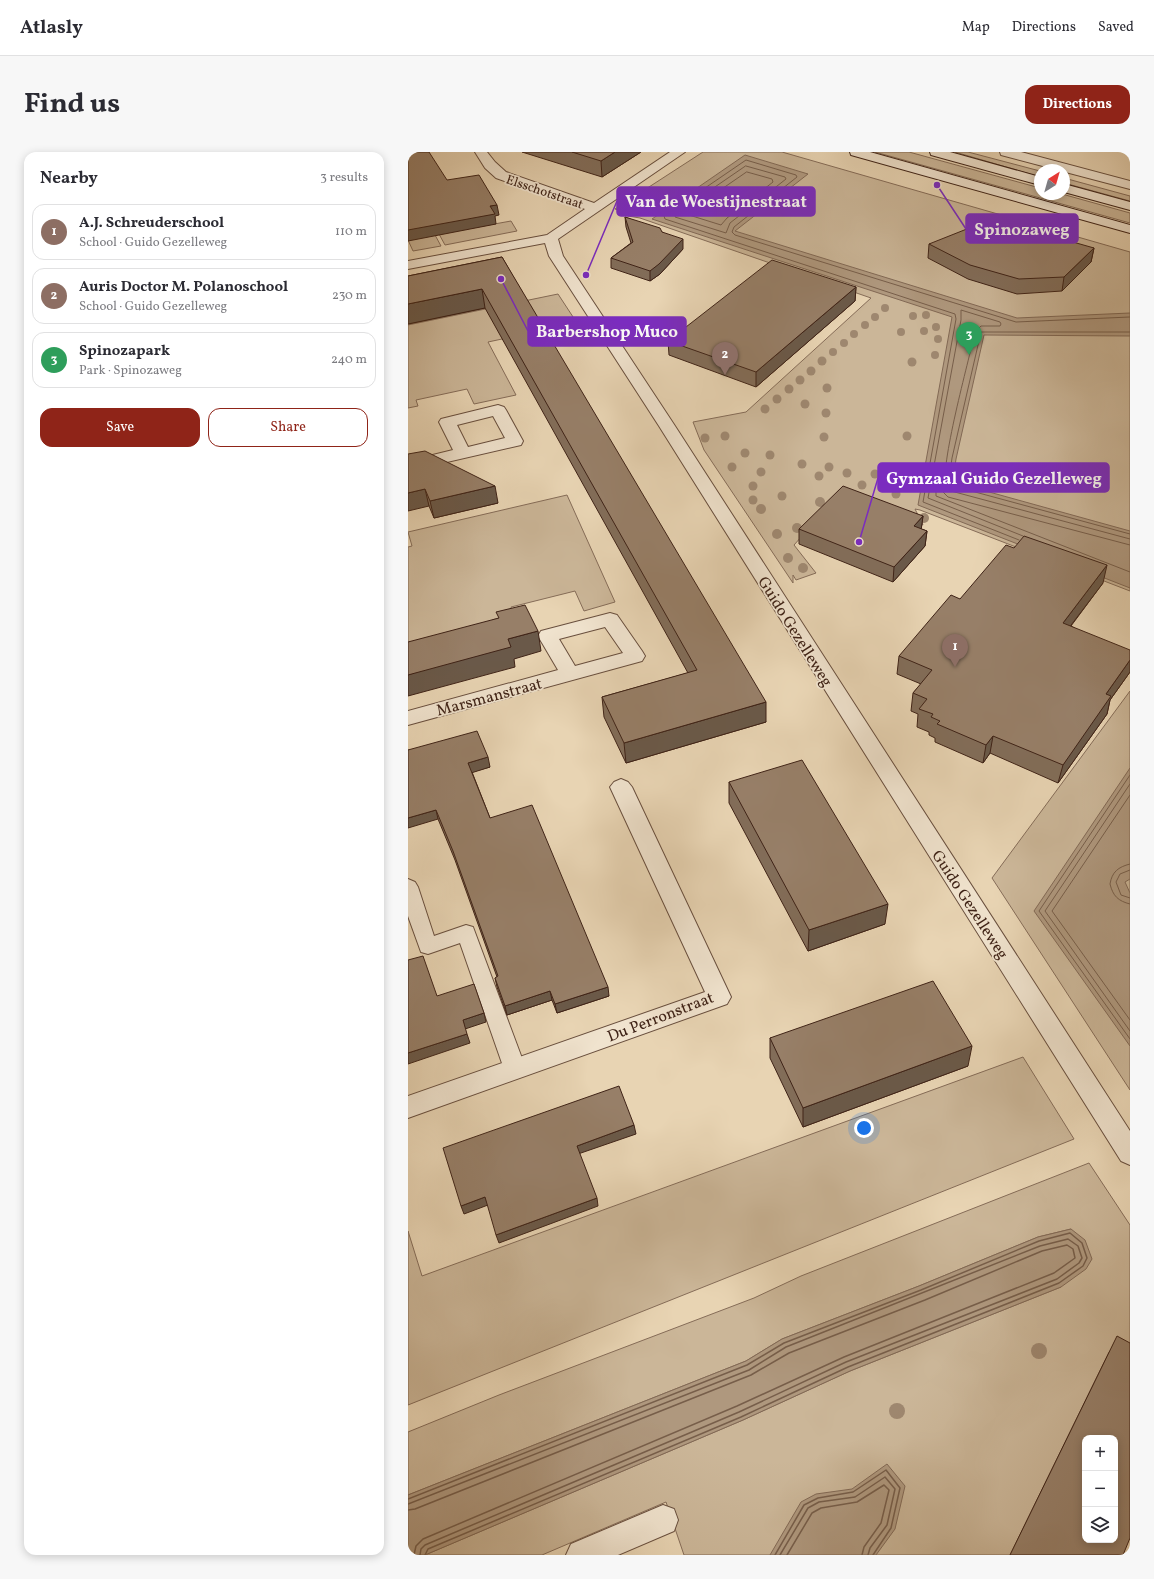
<!DOCTYPE html>
<meta charset="utf-8">
<style>
:root{--surface:#fff;--page:#f7f7f7;--text:#2b2b33;--muted:#7c7c81;--line:#e1e1e2;--accent:#8f2418}
body{margin:0;font-family:Vollkorn,serif;background:var(--page);color:var(--text)}
.controls{position:absolute;right:12px;bottom:12px;display:grid;overflow:hidden;border-radius:8px;box-shadow:0 2px 10px #0003}
.controls button{width:36px;height:36px;display:grid;place-items:center;padding:0;border:0;border-bottom:1px solid var(--line);background:var(--surface);color:var(--text);font:20px sans-serif}
.compass{position:absolute;left:626px;top:12px;width:36px;height:36px;border-radius:50%;background:var(--surface);box-shadow:0 2px 10px #0003;rotate:37deg}
.you{position:absolute;left:456px;top:976px;width:14px;height:14px;margin:-10px;border:3px solid #fff;border-radius:50%;background:#1a73e8;box-shadow:0 0 0 6px #1a73e833}
.badge{display:grid;place-items:center;width:26px;height:26px;border-radius:50%;background:var(--accent);color:#fff;font-size:13px;font-weight:700}
.pin{position:absolute;translate:-50% -33px;filter:drop-shadow(0 1px 2px #0008)}
.pin::after{content:'';position:absolute;top:21px;width:14px;height:12px;background:inherit;clip-path:polygon(0 0,100% 0,50% 100%)}
.list{margin:0;padding:0;list-style:none}
h2{display:flex;justify-content:space-between;align-items:center;height:52px;margin:0;padding:0 16px;font-size:17px}
h2 small{font-size:13px;font-weight:400;color:var(--muted)}
.list li{display:grid;grid-template-columns:26px 1fr auto;gap:12px;align-items:center;box-sizing:border-box;height:56px;margin:0 8px 8px;padding:0 8px;border:1px solid var(--line);border-radius:12px}
.list b{display:block;font-size:15px;white-space:nowrap}
.list p{margin:0;font-size:13px;white-space:nowrap;color:var(--muted)}
.list em{font-size:13px;font-style:normal;color:var(--muted)}
.actions{display:flex;gap:8px;padding:12px 16px}
.actions a{flex:1;padding:9px 0;border:1px solid var(--accent);border-radius:12px;text-align:center;font-size:14px;color:var(--accent)}
.actions .main{background:var(--accent);color:#fff}
.icon{flex:none;width:22px;height:22px;fill:none;stroke:currentColor;stroke-width:2;stroke-linecap:round;stroke-linejoin:round}
.map{position:relative;flex:none;width:722px;height:1403px;overflow:hidden;border-radius:12px}
header{display:flex;align-items:center;gap:24px;box-sizing:border-box;height:56px;padding:0 20px;background:var(--surface);border-bottom:1px solid var(--line)}
header strong{font-size:19px}
nav{display:flex;gap:22px;margin-inline-start:auto;font-size:14px}
.intro{display:flex;align-items:center;justify-content:space-between;box-sizing:border-box;height:96px;padding:0 24px}
h1{margin:0;font-size:28px}
.button{padding:10px 18px;border-radius:12px;background:var(--accent);color:#fff;font-size:14px;font-weight:700}
main{display:flex;gap:24px;padding:0 24px}
aside{flex:1;background:var(--surface);border-radius:12px;box-shadow:0 2px 10px #0003}
.map>svg:first-child{display:block}
.green{fill:#cbb698;stroke:#856c58}
.water{fill:#af987e;stroke:#826955}
.lines{fill:none;stroke-linecap:round;stroke-linejoin:round}
.shore-far1{stroke:#775e4a;stroke-width:1}
.shore{stroke:#775e4a;stroke-width:1.5}
.service-casing{stroke:#694f3e;stroke-width:2}
.pedestrian-casing{stroke:#694f3e;stroke-width:2}
.minor-casing{stroke:#694f3e;stroke-width:2}
.secondary-casing{stroke:#3f2317;stroke-width:2}
.service{fill:#f0e3ce;fill-rule:evenodd}
.pedestrian{fill:#f0e3ce;fill-rule:evenodd}
.minor{fill:#f0e3ce;fill-rule:evenodd}
.secondary{fill:#f0e3ce;fill-rule:evenodd}
.tree{fill:#9e876f}
.wall{fill:#826d59;stroke:#3f2317}
.shaded-wall{fill:#6a5949;stroke:#3f2317}
.building{fill:#977f68;stroke:#3f2317;fill-rule:evenodd}
.labels{text-anchor:middle;stroke-width:3.5;stroke-linejoin:round;paint-order:stroke}
.far-street-label{font-size:13px;fill:#3f2317;stroke:#f0e3ce}
.street-label{font-size:16px;fill:#3f2317;stroke:#f0e3ce}
.leader{fill:none;stroke:#7b2cbf;stroke-width:1.5}
.callout-dot{fill:#7b2cbf;stroke:#f0e3ce;stroke-width:1.5}
.callout{fill:#7b2cbf;stroke:#7b2cbf;stroke-width:1.5}
.callout-label{font-size:17px;text-anchor:middle;font-weight:bold;fill:#fff}
</style>
<header>
<strong>Atlasly</strong>
<nav><a>Map</a><a>Directions</a><a>Saved</a></nav>
</header>
<div class="intro"><h1>Find us</h1><a class="button">Directions</a></div>
<main>
<aside>
<h2>Nearby<small>3 results</small></h2>
<ul class="list">
<li><span class="badge" style="background:#8d6e63">1</span><div><b>A.J. Schreuderschool</b><p>School · Guido Gezelleweg</p></div><em>110 m</em></li>
<li><span class="badge" style="background:#8d6e63">2</span><div><b>Auris Doctor M. Polanoschool</b><p>School · Guido Gezelleweg</p></div><em>230 m</em></li>
<li><span class="badge" style="background:#2e9e5b">3</span><div><b>Spinozapark</b><p>Park · Spinozaweg</p></div><em>240 m</em></li>
</ul>
<div class="actions"><a class="main">Save</a><a>Share</a></div>
</aside>
<div class="map">
<svg width="722" height="1403" viewBox="0 0 722 1403">
<rect width="100%" height="100%" fill="#e8d4b3"/>
<filter id="stains"><feTurbulence type="fractalNoise" baseFrequency=".005" numOctaves="4"/><feColorMatrix values="0 0 0 0 .2 0 0 0 0 .09 0 0 0 0 .02 0 0 0 .5 -.17"/></filter>
<radialGradient id="worn" r=".72"><stop offset=".6" stop-color="#630" stop-opacity="0"/><stop offset="1" stop-color="#630" stop-opacity=".3"/></radialGradient>
<g class="green">
<polygon points="295,0 374,0 722,100 722,439 512,358 507,357 515,373 430,344 386,393 408,421 388,428 385,423 385,431 296,298 285,270 338,260 463,146 232,66 220,64 222,62 207,57"/>
<polygon points="467,0 501,0 632,36 632,42 654,42 722,61 722,71"/>
<polygon points="547,0 560,0 632,19 632,25"/>
<polygon points="656,26 722,44 722,49 656,31"/>
<polygon points="103,69 109,79 37,93 31,82"/>
<polygon points="27,83 33,94 5,99 0,88"/>
<polygon points="150,142 169,171 80,190 108,243 66,252 59,237 8,248 10,254 0,256 0,173"/>
<polygon points="159,343 207,450 176,459 167,439 103,455 105,462 84,468 91,483 0,506 0,395 4,394 0,380"/>
<polygon points="722,539 722,938 584,726"/>
<polygon points="615,905 666,987 0,1253 0,1079 14,1124"/>
<polygon points="681,1011 722,1073 722,1212 701,1200 602,1403 276,1403 258,1350 134,1403 17,1403 335,1268 442,1219 653,1135 663,1077 630,1085 511,1134 374,1187 338,1209 0,1343 0,1280 91,1243 346,1146 393,1124"/>
</g>
<g class="water">
<polygon points="337,3 400,22 327,79 609,166 722,161 722,184 576,183 548,307 545,330 722,379 722,436 510,353 544,165 244,67"/>
<polygon points="722,616 722,727 717,730 722,741 722,894 626,759"/>
<polygon points="663,1077 677,1088 684,1107 678,1117 653,1135 442,1219 335,1268 17,1403 0,1403 0,1343 338,1209 374,1187 511,1134 630,1085"/>
<polygon points="479,1312 497,1334 487,1377 468,1403 362,1403 393,1350 408,1342 444,1337"/>
</g>
<g class="lines">
<g class="shore-far1">
<polygon points="338,14 377,25 378,27 322,71 318,81 267,65 268,62"/>
<polygon points="339,20 364,27 365,30 319,66 313,73 281,63 281,60"/>
<polyline points="722,180 573,180 544,306 541,329 545,334 722,382"/>
<path d="M615,384l-95,-38 33,-178v-10l39,12 1,2 -1,2h-19l-6,6c-6,28 -36,136 -29,156l5,3 179,48"/>
<polyline points="611,388 515,350 548,167 547,162 257,67 256,64 338,8 388,23 389,25 326,75 324,80 327,83 608,170 722,165"/>
<polyline points="722,393 540,345 531,336 528,337 528,344 722,420"/>
<polyline points="722,623 631,759 722,887"/>
<polyline points="722,632 637,759 722,879"/>
<polyline points="722,643 644,759 722,868"/>
<path d="M722,712c-12,3 -18,8 -20,20 3,12 8,17 20,20"/>
<polyline points="722,718 712,722 708,730 713,743 722,746"/>
</g>
<g class="shore">
<polyline points="0,1347 339,1213 376,1191 513,1138 631,1089 662,1081 674,1091 679,1106 675,1114 651,1131 440,1215 333,1265 20,1397 17,1403"/>
<polyline points="0,1352 341,1218 378,1195 632,1094 660,1087 670,1094 674,1106 671,1111 649,1127 438,1210 331,1260 17,1393 13,1397 12,1403"/>
<polyline points="0,1358 7,1357 343,1223 381,1201 517,1148 634,1099 659,1093 665,1097 667,1106 646,1121 436,1205 329,1254 15,1387 8,1394 6,1403"/>
<polyline points="367,1403 396,1353 410,1346 445,1340 478,1318 492,1336 483,1376 465,1403"/>
<polyline points="372,1403 400,1356 411,1350 447,1345 477,1325 487,1337 479,1373 462,1396 460,1403"/>
<polyline points="379,1403 404,1361 413,1356 449,1350 476,1333 481,1338 473,1371 456,1395 454,1403"/>
</g>
<defs>
<polygon id="service" points="0,727 7,730 10,735 26,784 58,773 65,775 118,917 115,924 107,926 99,924 96,917 52,791 20,802 13,800 0,764"/>
<polygon id="pedestrian" points="255,1353 266,1357 270,1368 266,1379 210,1403 158,1403 163,1392"/>
<g id="minor">
<polygon points="67,0 79,0 87,10 98,20 186,51 262,0 277,0 150,87 155,104 267,274 722,979 722,1013 713,1009 251,274 141,104 137,91 0,117 0,109 139,83 177,57 88,26 77,16"/>
<polygon points="592,0 613,0 722,29 722,37 593,3"/>
<path d="M90,253l6,2 2,3 17,31 -2,4 -113,26v-10l45,-11 -14,-28 2,-3zM85,264l12,22 -37,9 -11,-22z"/>
<path d="M202,461l7,2 25,36 3,5 -3,5 -234,64v-14l150,-41 -20,-34 3,-5zM197,475l18,26 -48,13 -16,-27z"/>
<polygon points="213,627 220,630 224,635 323,845 319,852 0,966 0,944 297,840 202,635 206,630"/>
</g>
<g id="secondary">
<polygon points="442,0 462,0 722,73 722,81 443,3"/>
<polygon points="522,0 542,0 632,25 632,33 523,3"/>
<polygon points="656,32 722,50 722,58 656,40"/>
</g>
</defs>
<use href="#service" class="service-casing"/>
<use href="#pedestrian" class="pedestrian-casing"/>
<use href="#minor" class="minor-casing"/>
<use href="#secondary" class="secondary-casing"/>
<use href="#service" class="service"/>
<use href="#pedestrian" class="pedestrian"/>
<use href="#minor" class="minor"/>
<use href="#secondary" class="secondary"/>
</g>
<g class="tree">
<circle cx="477" cy="156" r="4"/>
<circle cx="518" cy="163" r="4"/>
<circle cx="505" cy="164" r="4"/>
<circle cx="467" cy="165" r="4"/>
<circle cx="457" cy="173" r="4"/>
<circle cx="528" cy="175" r="4"/>
<circle cx="516" cy="179" r="4"/>
<circle cx="493" cy="180" r="4"/>
<circle cx="446" cy="182" r="4"/>
<circle cx="530" cy="187" r="4"/>
<circle cx="436" cy="191" r="4"/>
<circle cx="425" cy="200" r="4"/>
<circle cx="527" cy="203" r="4"/>
<circle cx="414" cy="209" r="4.5"/>
<circle cx="504" cy="210" r="4.5"/>
<circle cx="403" cy="219" r="4.5"/>
<circle cx="392" cy="228" r="4.5"/>
<circle cx="419" cy="236" r="4.5"/>
<circle cx="381" cy="237" r="4.5"/>
<circle cx="369" cy="247" r="4.5"/>
<circle cx="397" cy="252" r="4.5"/>
<circle cx="357" cy="257" r="4.5"/>
<circle cx="418" cy="261" r="4.5"/>
<circle cx="317" cy="284" r="4.5"/>
<circle cx="499" cy="284" r="4.5"/>
<circle cx="416" cy="285" r="4.5"/>
<circle cx="297" cy="286" r="4.5"/>
<circle cx="337" cy="301" r="4.5"/>
<circle cx="362" cy="303" r="4.5"/>
<circle cx="394" cy="312" r="4.5"/>
<circle cx="324" cy="315" r="4.5"/>
<circle cx="421" cy="315" r="4.5"/>
<circle cx="353" cy="320" r="4.5"/>
<circle cx="439" cy="321" r="4.5"/>
<circle cx="467" cy="322" r="4.5"/>
<circle cx="411" cy="324" r="4.5"/>
<circle cx="454" cy="333" r="4.5"/>
<circle cx="345" cy="334" r="4.5"/>
<circle cx="488" cy="342" r="4.5"/>
<circle cx="374" cy="344" r="4.5"/>
<circle cx="345" cy="348" r="4.5"/>
<circle cx="412" cy="350" r="5"/>
<circle cx="353" cy="357" r="5"/>
<circle cx="516" cy="366" r="5"/>
<circle cx="389" cy="376" r="5"/>
<circle cx="369" cy="382" r="5"/>
<circle cx="380" cy="406" r="5"/>
<circle cx="395" cy="416" r="5"/>
<circle cx="631" cy="1199" r="8"/>
<circle cx="489" cy="1259" r="8"/>
</g>
<g class="wall">
<polygon points="114,0 233,0 194,25"/>
<polygon points="217,65 254,80 275,97 252,122 242,129 203,116 203,106 223,91 218,75"/>
<polygon points="521,92 686,96 683,110 654,139 609,142 560,127 520,106"/>
<polygon points="94,105 358,570 218,611 196,565 194,545 280,521 77,156 0,172 0,124"/>
<polygon points="448,135 447,149 348,235 261,203 260,189"/>
<polygon points="2,302 90,351 26,366 21,354"/>
<polygon points="515,364 513,377 519,379 517,394 485,430 391,392 391,377"/>
<polygon points="695,431 663,474 722,508 722,520 702,548 699,562 650,631 582,601 575,611 527,590 527,586 521,583 521,580 509,575 510,562 503,559 505,541 513,532 489,522 491,504 552,447"/>
<polygon points="0,598 82,615 64,620 82,666 201,844 149,861 144,848 99,863 89,835 87,826 89,825 47,708 30,667"/>
<polygon points="321,630 477,772 400,799 321,651"/>
<polygon points="362,886 560,914 395,975 362,906"/>
</g>
<g class="shaded-wall">
<polygon points="207,0 233,0 194,25 193,9"/>
<polygon points="89,53 91,63 87,64 88,72 0,89 0,78 82,54"/>
<polygon points="275,87 275,97 252,122 242,129 242,119"/>
<polygon points="686,96 683,110 654,139 656,125"/>
<polygon points="448,135 447,149 348,235 348,220"/>
<polygon points="74,137 77,156 0,172 0,152"/>
<polygon points="87,334 90,351 26,366 22,349"/>
<polygon points="17,337 21,354 0,359 0,341"/>
<polygon points="515,364 513,379 506,374"/>
<polygon points="519,379 517,394 485,430 486,415"/>
<polygon points="699,413 695,431 651,489 655,471"/>
<polygon points="130,479 133,499 106,507 107,515 0,544 0,523 100,487"/>
<polygon points="722,508 722,520 702,548 699,562 650,631 655,613 698,542"/>
<polygon points="358,550 358,570 218,611 216,591"/>
<polygon points="585,584 582,601 575,611 578,593"/>
<polygon points="80,605 82,615 63,621 60,611"/>
<polygon points="28,658 30,667 0,676 0,666"/>
<polygon points="480,752 477,772 400,799 401,778"/>
<polygon points="200,835 201,844 149,861 147,852"/>
<polygon points="142,839 144,848 99,863 97,854"/>
<polygon points="76,861 78,870 57,877 55,868"/>
<polygon points="59,882 62,891 0,912 0,901"/>
<polygon points="564,894 560,914 395,975 395,956"/>
<polygon points="226,973 228,982 170,1002 169,994"/>
<polygon points="77,1045 80,1053 56,1062 53,1054"/>
<polygon points="189,1046 190,1054 91,1091 88,1083"/>
</g>
<g class="building">
<polygon points="0,0 21,0 39,28 71,23 89,53 82,54 87,62 0,78"/>
<polygon points="164,0 207,0 193,9"/>
<polygon points="217,65 252,76 254,80 275,87 251,112 242,119 203,106 225,90"/>
<polygon points="584,67 686,96 656,125 611,127 562,113 521,92"/>
<polygon points="94,105 358,550 216,591 194,545 289,518 74,137 0,152 0,124"/>
<polygon points="364,108 448,135 348,220 260,189"/>
<polygon points="17,299 87,334 22,349 17,337 0,341 0,302"/>
<polygon points="435,334 515,364 506,374 519,379 486,415 391,377"/>
<polygon points="616,384 699,413 655,471 722,498 722,508 698,542 703,544 655,613 585,584 578,593 529,572 532,569 523,565 525,562 511,557 519,547 505,541 524,518 491,504 543,443 552,447 598,393 606,396"/>
<polygon points="117,453 130,479 100,487 103,495 0,523 0,490 91,466 88,460"/>
<polygon points="69,579 80,605 60,611 82,666 124,653 200,835 147,852 142,839 97,854 87,826 90,824 45,699 28,658 0,666 0,598"/>
<polygon points="394,608 480,752 401,778 321,630"/>
<polygon points="15,804 29,844 66,832 76,861 55,868 59,882 0,901 0,808"/>
<polygon points="525,829 564,894 395,956 362,886"/>
<polygon points="211,934 226,973 169,994 189,1046 88,1083 77,1045 53,1054 35,996"/>
<path d="M709,1184l13,7v195l-7,17h-113zM677,1286h30v102h-30z"/>
</g>
<g class="labels">
<g class="far-street-label">
<text transform="translate(137 39) rotate(19)" y="5">Elsschotstraat</text>
</g>
<g class="street-label">
<text transform="translate(388 479) rotate(58)" y="6">Guido Gezelleweg</text>
<text transform="translate(81 544) rotate(-15)" y="6">Marsmanstraat</text>
<text transform="translate(563 752) rotate(57)" y="6">Guido Gezelleweg</text>
<text transform="translate(252 864) rotate(-21)" y="6">Du Perronstraat</text>
</g>
</g>
<path class="leader" d="M178 123L209 49M529 33L558 77M93 127L120 179M451 390L470 326"/>
<g class="callout-dot">
<circle cx="178" cy="123" r="4"/>
<circle cx="529" cy="33" r="4"/>
<circle cx="93" cy="127" r="4"/>
<circle cx="451" cy="390" r="4"/>
</g>
<g class="callout">
<rect x="209" y="35" width="198" height="29" rx="4"/>
<rect x="558" y="62" width="112" height="29" rx="4"/>
<rect x="120" y="165" width="158" height="29" rx="4"/>
<rect x="470" y="311" width="231" height="29" rx="4"/>
</g>
<g class="callout-label">
<text x="308" y="55">Van de Woestijnestraat</text>
<text x="614" y="83">Spinozaweg</text>
<text x="199" y="185">Barbershop Muco</text>
<text x="586" y="332">Gymzaal Guido Gezelleweg</text>
</g>
<rect width="100%" height="100%" filter="url(#stains)"/>
<rect width="100%" height="100%" fill="url(#worn)"/>
</svg>
<div class="controls">
<button>+</button>
<button>−</button>
<button><svg class="icon" aria-label="layers" viewBox="0 0 24 24"><path d="M12 4l9 5-9 5-9-5zM3 14l9 5 9-5"/></svg></button>
</div>
<svg class="compass" viewBox="-18 -18 36 36"><path d="M0-13l5 13h-10z" fill="#e53935"/><path d="M0 13l5-13h-10z" fill="#7c7c81"/></svg>
<div class="you"></div>
<div class="pin badge" style="left:547px;top:515px;background:#8d6e63">1</div>
<div class="pin badge" style="left:317px;top:223px;background:#8d6e63">2</div>
<div class="pin badge" style="left:561px;top:203px;background:#2e9e5b">3</div>
</div>
</main>
